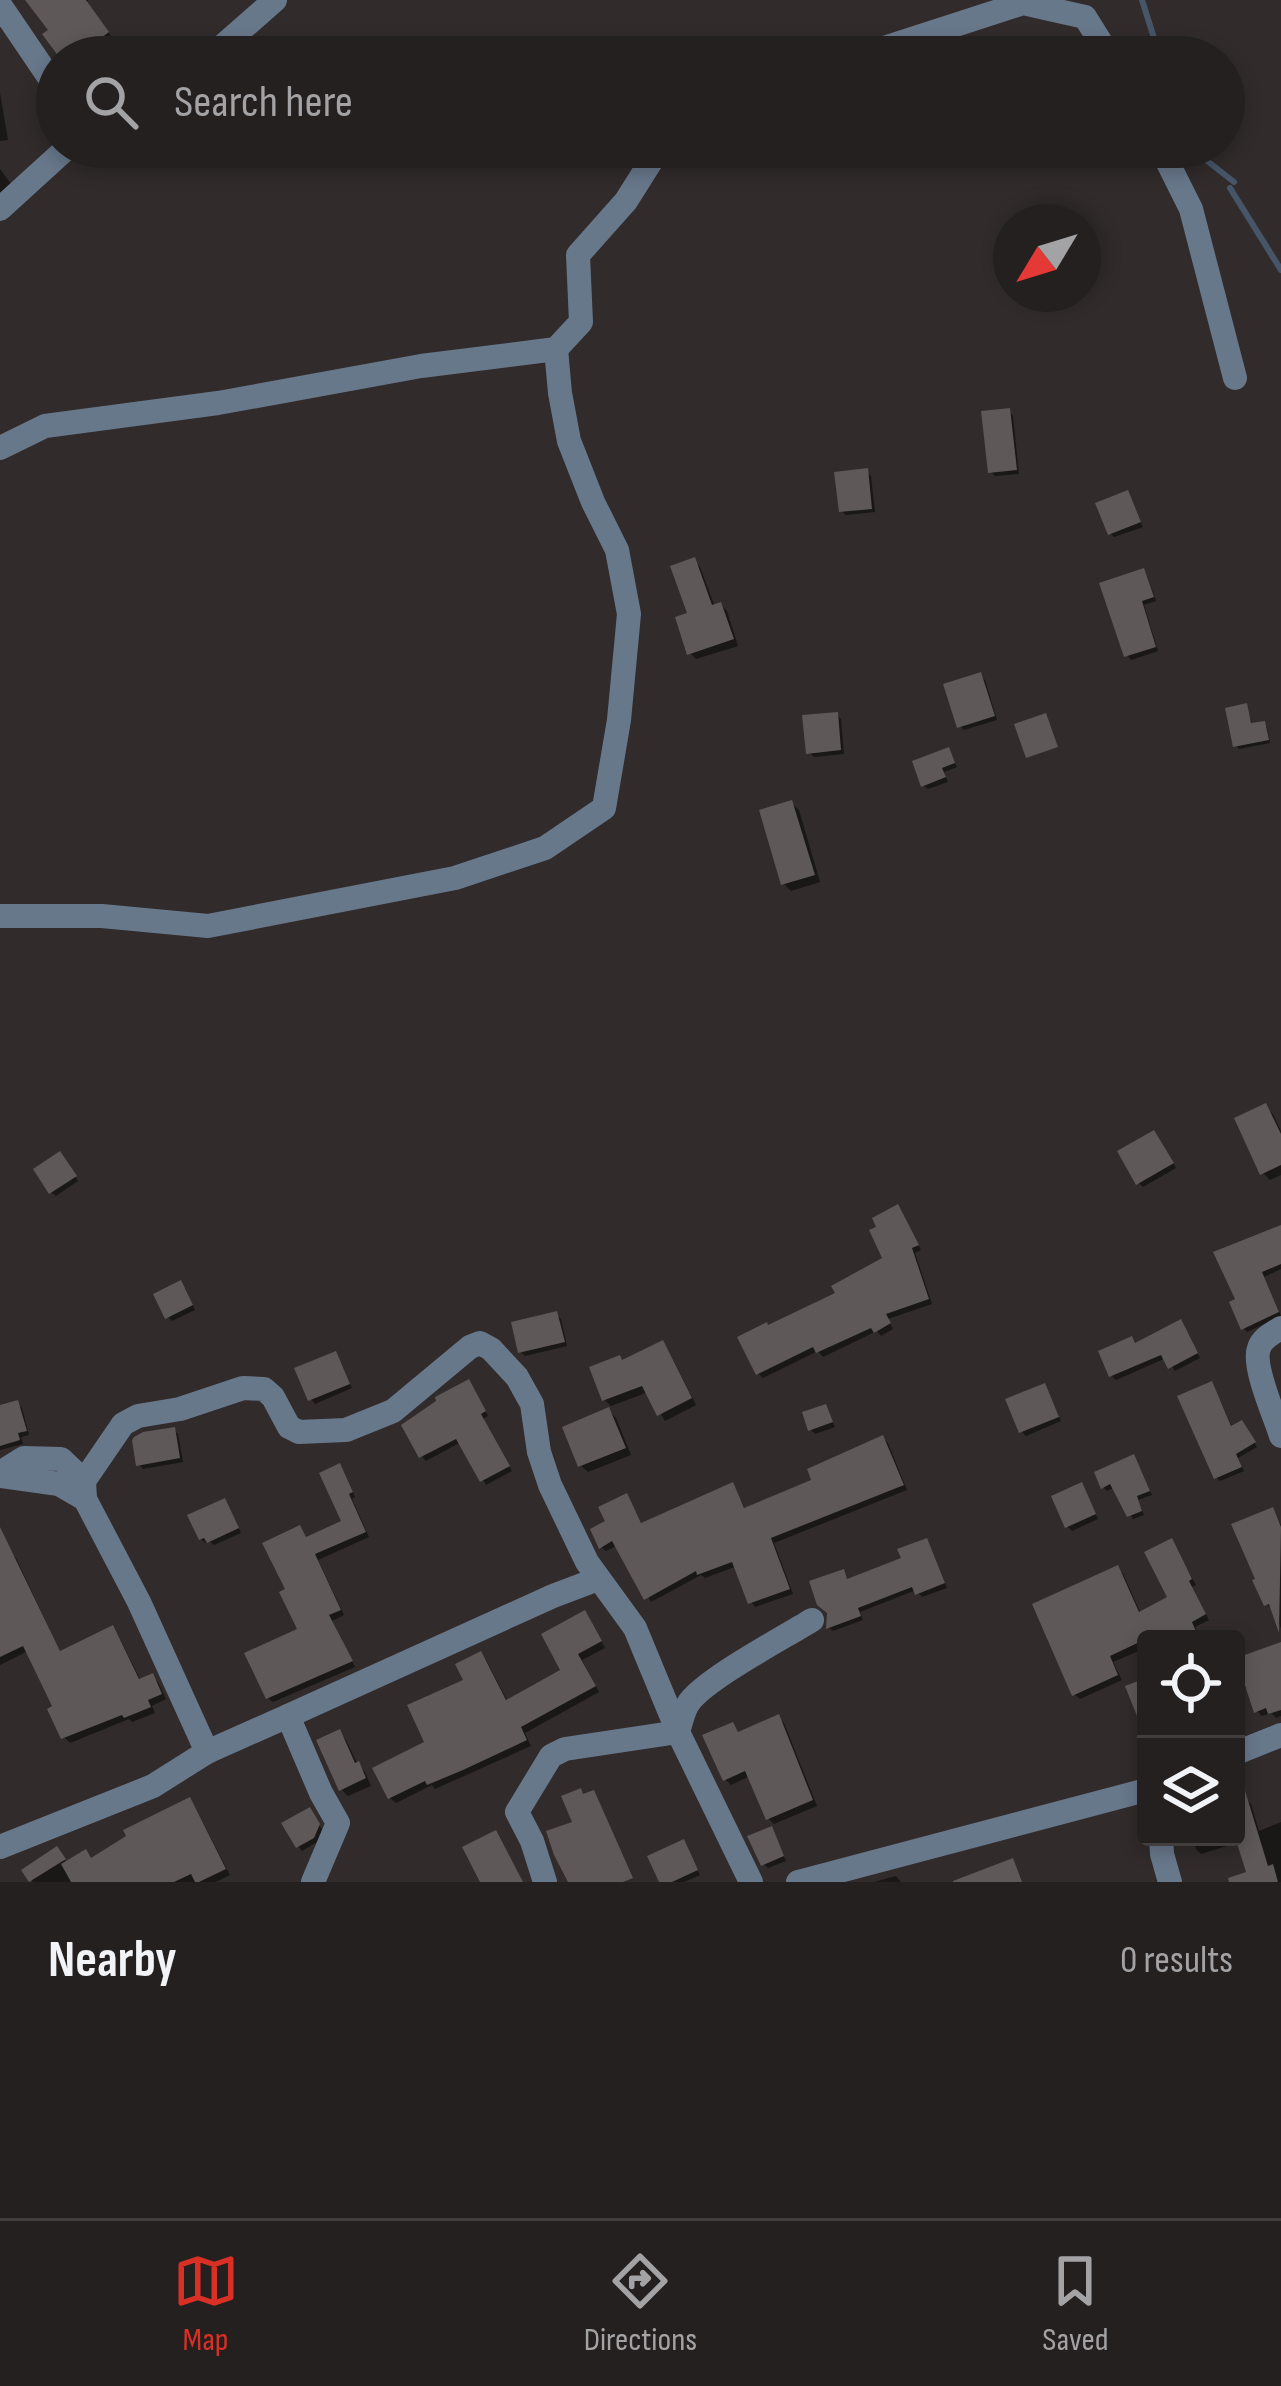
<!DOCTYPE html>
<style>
:root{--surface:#252020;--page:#312d2d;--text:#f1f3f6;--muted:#a3a3a5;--line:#423e3e;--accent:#d93025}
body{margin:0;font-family:"Sofia Sans Condensed",sans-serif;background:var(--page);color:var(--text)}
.controls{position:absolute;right:36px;bottom:36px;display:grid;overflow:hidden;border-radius:12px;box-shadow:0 6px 18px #0003}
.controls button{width:108px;height:108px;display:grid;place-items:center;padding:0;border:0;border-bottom:3px solid var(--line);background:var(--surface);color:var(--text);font:60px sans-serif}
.compass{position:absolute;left:993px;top:204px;width:108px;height:108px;border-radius:50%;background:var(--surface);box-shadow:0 6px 18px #0003;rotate:232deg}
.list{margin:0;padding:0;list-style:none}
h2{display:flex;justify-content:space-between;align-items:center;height:156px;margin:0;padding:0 48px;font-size:51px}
h2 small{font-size:39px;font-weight:400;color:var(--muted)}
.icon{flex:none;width:66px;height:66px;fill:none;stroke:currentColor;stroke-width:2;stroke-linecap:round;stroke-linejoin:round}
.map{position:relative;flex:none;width:1281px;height:1882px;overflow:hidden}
.search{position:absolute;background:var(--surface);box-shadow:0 6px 18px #0003;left:36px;right:36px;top:36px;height:132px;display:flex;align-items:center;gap:30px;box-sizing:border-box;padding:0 42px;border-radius:66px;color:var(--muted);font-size:45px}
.sheet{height:336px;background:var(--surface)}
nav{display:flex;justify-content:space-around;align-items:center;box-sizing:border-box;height:168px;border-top:3px solid var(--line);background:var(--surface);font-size:33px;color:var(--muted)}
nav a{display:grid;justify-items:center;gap:6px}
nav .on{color:var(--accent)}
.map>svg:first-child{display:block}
.shadow{fill:#0007}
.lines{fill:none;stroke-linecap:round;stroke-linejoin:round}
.stream{stroke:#465568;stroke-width:6}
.building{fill:#5f5858}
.minor{stroke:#68788b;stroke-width:24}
</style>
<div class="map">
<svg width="1281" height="1882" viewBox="0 0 1281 1882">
<rect width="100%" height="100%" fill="#312b2b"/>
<g class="shadow">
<polygon points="29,0 89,0 86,2 113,39 89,57 63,57 52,30"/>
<polygon points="0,93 8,140 0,141"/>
<polygon points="0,169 11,184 0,193"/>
<polygon points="1009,411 1013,416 1019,474 995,476 991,472"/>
<polygon points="866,472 871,476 875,512 846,515 841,511"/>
<polygon points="1127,494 1143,527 1114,537 1110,533"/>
<polygon points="694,561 700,567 715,607 721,605 727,611 738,646 696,659 690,653"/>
<polygon points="1143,572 1147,576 1156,601 1144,605 1158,651 1131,660 1127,655"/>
<polygon points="981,676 985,680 997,720 964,730 960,726"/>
<polygon points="1246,707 1253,726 1264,724 1267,727 1270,743 1239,749 1236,746"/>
<polygon points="837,715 841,719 844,754 814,757 809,752"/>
<polygon points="948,751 957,767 944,772 948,782 928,789 923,785"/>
<polygon points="791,803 799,810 820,882 791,891 784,884"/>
<polygon points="1266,1107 1273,1114 1281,1131 1281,1175 1270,1180 1263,1173"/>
<polygon points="1158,1137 1176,1168 1143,1187 1139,1183"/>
<polygon points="64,1159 78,1181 56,1196 51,1192"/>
<polygon points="902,1213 921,1250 915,1253 932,1304 888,1319 893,1329 881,1336 877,1331 823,1357 818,1351 763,1378 758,1373 769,1328 839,1294 886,1259"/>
<polygon points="1281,1228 1281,1269 1264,1277 1281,1316 1247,1332 1243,1328 1239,1301"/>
<polygon points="185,1288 195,1310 172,1321 168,1317"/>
<polygon points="556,1315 561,1319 567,1346 525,1356 521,1352"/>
<polygon points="1184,1327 1200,1358 1175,1371 1166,1358 1116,1380 1112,1376 1132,1339 1137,1345"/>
<polygon points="662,1344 668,1350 696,1405 665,1421 648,1392 611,1406 605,1400 624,1363"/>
<polygon points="335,1355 352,1388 315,1404 311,1399"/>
<polygon points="1044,1386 1061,1421 1026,1436 1022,1432"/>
<polygon points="473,1387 488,1416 483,1419 512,1471 486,1485 461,1442 426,1461 422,1457"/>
<polygon points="1215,1389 1233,1429 1246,1427 1257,1447 1238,1458 1244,1471 1220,1481 1217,1478"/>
<polygon points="17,1403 22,1408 29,1435 21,1437 23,1444 0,1450 0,1408"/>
<polygon points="826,1407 835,1427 815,1434 811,1430"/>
<polygon points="609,1411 616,1418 631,1455 588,1472 580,1465"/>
<polygon points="174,1430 178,1434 183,1462 143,1469 139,1464"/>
<polygon points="883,1438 888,1443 907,1490 774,1543 793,1594 755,1607 751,1602 737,1566 705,1578 701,1575 651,1602 618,1545 606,1551 601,1547 609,1522 626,1497 643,1526 732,1486 746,1510 815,1481"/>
<polygon points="1137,1462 1152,1495 1138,1500 1144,1515 1133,1519 1115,1487 1107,1491 1103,1487"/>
<polygon points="344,1471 355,1497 352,1499 369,1537 318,1560 344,1615 332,1621 355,1667 273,1702 268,1698 301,1630 289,1591 299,1528 307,1539 345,1523"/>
<polygon points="1085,1490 1098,1519 1072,1531 1068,1527"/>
<polygon points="228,1505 241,1533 214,1545 209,1541 206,1543 201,1539"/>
<polygon points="1272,1510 1281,1525 1281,1629 1274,1609 1266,1604"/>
<polygon points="926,1541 930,1546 947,1588 922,1597 916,1590 860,1612 863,1620 833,1631 829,1628 843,1572 849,1582 905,1560"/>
<polygon points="1171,1542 1196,1585 1192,1587 1209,1620 1195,1627 1200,1639 1146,1639 1146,1648 1113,1662 1122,1680 1080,1699 1074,1694 1118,1569 1123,1574 1141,1614 1171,1599"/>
<polygon points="10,1552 16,1558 61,1654 113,1629 118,1635 141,1681 152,1677 158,1682 166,1699 152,1706 155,1713 132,1722 129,1719 70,1743 64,1737 56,1708 28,1651 0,1665 0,1558"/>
<polygon points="590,1620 605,1648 582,1660 599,1692 525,1733 531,1746 435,1789 432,1785 396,1803 390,1798 467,1681 480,1654 486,1660 508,1702 564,1672"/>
<polygon points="1281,1645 1281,1716 1276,1718 1271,1713 1262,1716 1257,1711 1248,1687 1236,1692 1236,1661"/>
<polygon points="778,1718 784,1723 817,1806 774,1824 769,1819 750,1776 731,1785 725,1779 732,1725 740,1735"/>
<polygon points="339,1733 346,1740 357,1763 365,1772 371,1786 348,1796 341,1789"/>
<polygon points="1246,1799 1251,1804 1259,1831 1281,1822 1281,1882 1246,1882 1250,1874 1240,1842 1201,1854 1196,1849 1192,1837 1236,1837 1236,1802"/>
<polygon points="190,1801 195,1807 230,1875 216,1882 33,1882 25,1871 62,1856 67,1864 93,1860"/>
<polygon points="314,1815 322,1830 317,1842 302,1851 298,1846"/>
<polygon points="771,1829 786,1861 768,1868 764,1864"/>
<polygon points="683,1843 700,1875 684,1882 662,1882"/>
<polygon points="896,1876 901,1882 874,1882"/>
</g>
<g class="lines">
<g class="stream">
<polyline points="1142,0 1160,57"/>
<polyline points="1194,147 1201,156 1234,182"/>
<polyline points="1230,188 1281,270"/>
</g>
</g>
<g class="building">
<polygon points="25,0 86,0 109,32 76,57 59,57 42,34 48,30"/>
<polygon points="1010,408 1017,470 988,473 981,411"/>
<polygon points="868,468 872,509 839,512 834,472"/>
<polygon points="1128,490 1141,522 1108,535 1095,503"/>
<polygon points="695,557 712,605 721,602 734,639 687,655 675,617 687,613 670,566"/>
<polygon points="1144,568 1154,597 1142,601 1156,647 1124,657 1099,583"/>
<polygon points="981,672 995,716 957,728 943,684"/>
<polygon points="1247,703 1251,723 1265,721 1269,740 1233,747 1225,708"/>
<polygon points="838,712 841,750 806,754 802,715"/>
<polygon points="1046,713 1058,747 1026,758 1014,724"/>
<polygon points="949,747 955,763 942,768 946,777 921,787 912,761"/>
<polygon points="792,800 815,875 781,885 759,810"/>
<polygon points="1266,1103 1281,1134 1281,1165 1260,1175 1234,1118"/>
<polygon points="1154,1130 1174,1163 1136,1185 1117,1151"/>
<polygon points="60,1151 77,1176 49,1194 33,1169"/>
<polygon points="898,1204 919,1245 912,1248 929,1299 886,1314 891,1323 874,1333 871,1328 816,1353 813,1347 756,1375 737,1337 767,1322 768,1325 835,1293 831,1286 882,1258 869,1230 876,1227 872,1218"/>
<polygon points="1281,1225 1281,1264 1262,1272 1279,1312 1241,1330 1229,1302 1235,1299 1213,1252"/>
<polygon points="181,1280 193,1305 165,1319 153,1294"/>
<polygon points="557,1311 565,1342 518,1353 511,1322"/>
<polygon points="1181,1319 1198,1353 1168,1369 1161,1355 1109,1377 1098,1351 1132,1336 1135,1343"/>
<polygon points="663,1340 692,1398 657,1416 642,1386 602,1401 589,1367 620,1355 622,1360"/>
<polygon points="336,1351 350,1384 308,1401 294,1368"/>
<polygon points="469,1379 486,1411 481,1414 510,1466 480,1482 456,1439 419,1458 401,1425 436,1401 435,1397"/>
<polygon points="1212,1381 1231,1426 1242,1420 1256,1442 1236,1454 1242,1467 1214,1479 1177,1396"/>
<polygon points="1045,1383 1059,1417 1019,1433 1005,1399"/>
<polygon points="18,1400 27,1431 18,1433 20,1440 0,1446 0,1405"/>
<polygon points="826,1404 833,1422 808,1431 802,1412"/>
<polygon points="609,1407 626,1448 578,1467 562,1427"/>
<polygon points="175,1427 180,1458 136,1466 132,1440 134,1437 143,1432"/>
<polygon points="883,1435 904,1485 771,1538 790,1589 748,1604 732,1562 697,1575 696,1571 644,1600 612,1541 599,1549 590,1529 605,1521 598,1507 627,1493 641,1523 733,1482 744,1508 811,1480 807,1469"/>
<polygon points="1134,1454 1150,1491 1137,1496 1142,1511 1127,1517 1110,1484 1101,1489 1094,1472"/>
<polygon points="340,1463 353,1492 349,1494 366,1532 315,1554 341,1610 329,1615 353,1661 266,1699 244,1653 297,1629 279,1592 285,1589 262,1543 300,1525 306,1537 341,1521 319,1473"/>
<polygon points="1082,1482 1096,1514 1065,1528 1051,1496"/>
<polygon points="225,1498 239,1528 207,1543 204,1538 199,1540 187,1515"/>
<polygon points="1273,1507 1281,1527 1279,1633 1269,1604 1264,1606 1252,1580 1255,1579 1231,1524"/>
<polygon points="0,1527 60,1651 113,1625 139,1679 153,1673 162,1694 148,1700 151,1707 124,1718 122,1715 61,1739 47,1709 52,1706 23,1646 0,1657"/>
<polygon points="927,1538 945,1583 915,1595 912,1587 858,1608 861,1616 826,1629 827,1613 817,1605 809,1581 844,1569 847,1579 901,1558 897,1549"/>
<polygon points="1172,1538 1192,1579 1189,1581 1206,1614 1192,1622 1199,1639 1146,1639 1110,1656 1118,1675 1072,1696 1032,1604 1118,1565 1139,1612 1167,1597 1144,1552"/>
<polygon points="585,1610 602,1641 578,1654 596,1686 521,1727 527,1740 463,1770 427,1785 425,1781 388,1799 372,1768 424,1742 407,1705 463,1680 455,1664 481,1651 506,1700 560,1670 541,1634"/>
<polygon points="1281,1642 1281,1710 1268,1714 1266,1708 1254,1713 1236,1658"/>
<polygon points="1146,1678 1146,1736 1145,1736 1125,1686"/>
<polygon points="779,1714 813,1800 766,1820 745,1771 723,1781 702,1735 733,1722 738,1732"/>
<polygon points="340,1729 355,1763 359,1761 366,1778 339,1791 316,1740"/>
<polygon points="1236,1774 1240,1774 1268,1866 1273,1864 1278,1882 1229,1882 1228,1878 1246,1872 1236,1840"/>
<polygon points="581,1788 583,1794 594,1790 633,1878 623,1882 568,1882 554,1855 546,1831 572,1822 561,1796"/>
<polygon points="190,1797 226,1869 199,1882 195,1882 191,1874 174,1882 71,1882 61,1864 86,1849 91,1858 126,1836 123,1830"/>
<polygon points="310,1807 320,1824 314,1838 296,1848 281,1823"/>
<polygon points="772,1826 784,1856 761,1866 747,1836"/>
<polygon points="496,1830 523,1882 480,1882 462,1847"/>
<polygon points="684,1839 698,1870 672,1882 659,1882 647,1856"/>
<polygon points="57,1846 66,1859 29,1882 21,1870"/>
<polygon points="1013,1858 1022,1882 953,1882 953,1881"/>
</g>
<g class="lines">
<g class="minor">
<polyline points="0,5 57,89"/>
<polyline points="210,57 275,0"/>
<polyline points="844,57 875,51 1023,3 1085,17 1110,57"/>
<polyline points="1160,147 1191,209 1235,378"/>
<polyline points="0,209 68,147"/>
<polyline points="0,448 45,426 218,403 421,366 556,349 581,322 578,255 626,201 660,147"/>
<polyline points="0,916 102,916 208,926 455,878 545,848 604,808 619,720 629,614 617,550 593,502 569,441 560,393 556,349"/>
<path d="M1281,1328c-8,5 -19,10 -22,20 -7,18 16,68 22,88"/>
<polyline points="0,1473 24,1458 61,1459 84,1481"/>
<polyline points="0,1476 59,1484 85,1499 84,1481 123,1424 138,1416 180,1409 243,1388 264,1389 273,1397 289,1427 299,1432 346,1430 393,1411 470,1347 480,1343 491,1349 517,1377 532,1404 539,1452 550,1485 587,1562 635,1628 678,1732 751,1882"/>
<polyline points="85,1499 139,1602 207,1752 288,1716 321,1793 338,1823 313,1882"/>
<polyline points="288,1716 553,1596 598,1579"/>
<polyline points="1236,1753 1281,1735"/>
<polyline points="1161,1837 1162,1854 1170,1882"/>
<polyline points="0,1847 153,1786 207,1752"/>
<path d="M545,1882l-13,-41 -15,-29 34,-56 14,-7 113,-17c3,-9 5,-20 10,-28 15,-24 97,-67 124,-84"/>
<polyline points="798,1882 1146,1790"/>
</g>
</g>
</svg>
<div class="controls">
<button><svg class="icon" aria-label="locate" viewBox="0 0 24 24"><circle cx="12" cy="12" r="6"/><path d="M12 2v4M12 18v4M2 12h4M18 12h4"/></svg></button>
<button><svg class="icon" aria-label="layers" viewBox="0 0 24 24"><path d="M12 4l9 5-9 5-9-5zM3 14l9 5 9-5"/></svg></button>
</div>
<svg class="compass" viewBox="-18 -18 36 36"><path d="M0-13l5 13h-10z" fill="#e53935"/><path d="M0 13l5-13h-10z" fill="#a3a3a5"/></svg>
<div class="search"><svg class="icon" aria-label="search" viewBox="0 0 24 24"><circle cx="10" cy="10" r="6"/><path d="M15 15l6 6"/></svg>Search here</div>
</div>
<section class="sheet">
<h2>Nearby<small>0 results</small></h2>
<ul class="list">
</ul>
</section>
<nav>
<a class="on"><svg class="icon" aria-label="map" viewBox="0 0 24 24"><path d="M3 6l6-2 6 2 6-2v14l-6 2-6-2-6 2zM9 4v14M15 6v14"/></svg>Map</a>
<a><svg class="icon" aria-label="directions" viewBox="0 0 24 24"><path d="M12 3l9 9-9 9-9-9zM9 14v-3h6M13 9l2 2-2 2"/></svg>Directions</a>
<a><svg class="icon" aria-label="saved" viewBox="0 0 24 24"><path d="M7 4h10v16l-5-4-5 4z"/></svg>Saved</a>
</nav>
